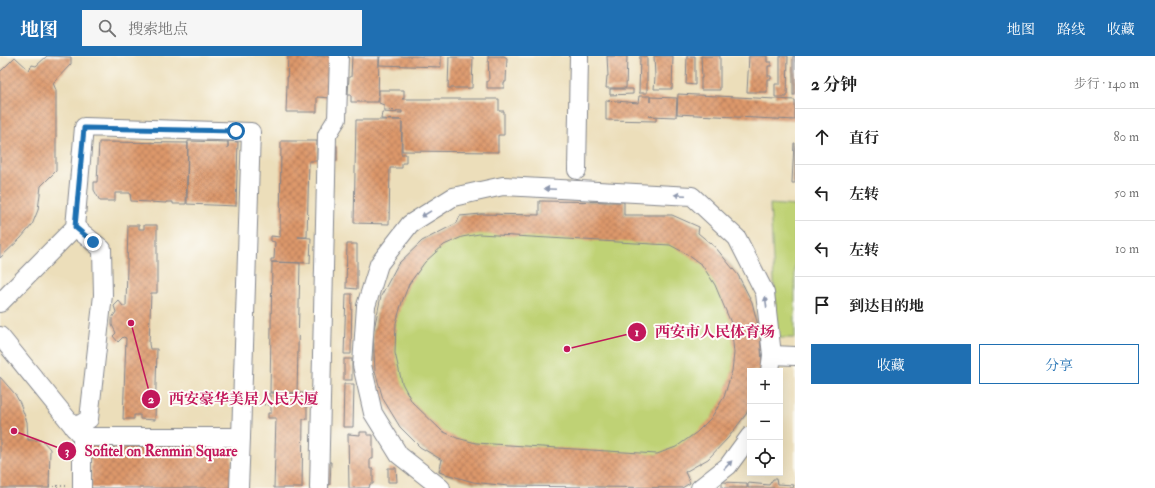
<!DOCTYPE html>
<html lang="zh">
<meta charset="utf-8">
<style>
:root{--surface:#fff;--page:#f6f6f6;--text:#222;--muted:#767676;--line:#e0e0e0;--accent:#1f6fb2}
body{margin:0;font-family:"IM FELL Double Pica","Noto Serif SC",serif;background:var(--page);color:var(--text)}
.controls{position:absolute;right:12px;bottom:12px;display:grid;overflow:hidden;border-radius:0px;box-shadow:0 4px 16px #0002}
.controls button{width:36px;height:36px;display:grid;place-items:center;padding:0;border:0;border-bottom:1px solid var(--line);background:var(--surface);color:var(--text);font:20px sans-serif}
.stop{position:absolute;width:12px;height:12px;margin:-9px;border:3px solid #1f6fb2;border-radius:50%;background:#fff}
.stop.end{background:#1f6fb2;border-color:#fff;box-shadow:0 1px 4px #0008}
.list{margin:0;padding:0;list-style:none}
h2{display:flex;justify-content:space-between;align-items:center;height:52px;margin:0;padding:0 16px;font-size:17px}
h2 small{font-size:13px;font-weight:400;color:var(--muted)}
.list li{display:grid;grid-template-columns:26px 1fr auto;gap:12px;align-items:center;box-sizing:border-box;height:56px;padding:0 16px;border-top:1px solid var(--line)}
.list b{display:block;font-size:15px;white-space:nowrap}
.list em{font-size:13px;font-style:normal;color:var(--muted)}
.actions{display:flex;gap:8px;padding:12px 16px}
.actions a{flex:1;padding:9px 0;border:1px solid var(--accent);border-radius:0px;text-align:center;font-size:14px;color:var(--accent)}
.actions .main{background:var(--accent);color:#fff}
.icon{flex:none;width:22px;height:22px;fill:none;stroke:currentColor;stroke-width:2;stroke-linecap:round;stroke-linejoin:round}
.map{position:relative;flex:none;width:795px;height:432px;overflow:hidden}
header{display:flex;align-items:center;gap:24px;box-sizing:border-box;height:56px;padding:0 20px;background:var(--accent);color:#fff}
header strong{font-size:19px}
nav{display:flex;gap:22px;margin-inline-start:auto;font-size:14px}
.search{width:280px;height:36px;background:var(--page);display:flex;align-items:center;gap:10px;box-sizing:border-box;padding:0 14px;border-radius:0px;color:var(--muted);font-size:15px}
main{display:flex}
aside{flex:1;background:var(--surface)}
.map>svg:first-child{display:block}
.grass{fill:#bfd275;stroke:#6d806a}
.building{fill:url(#building-cross-hatch);fill-rule:evenodd}
.lines{fill:none;stroke-linecap:round;stroke-linejoin:round}
.minor-casing{stroke:#84868c;stroke-width:20}
.path{stroke:#84868c;stroke-width:2;stroke-dasharray:1 3;stroke-linecap:butt}
.minor{stroke:#fff;stroke-width:18}
.oneway{fill:#8d97ae}
.route{stroke:#1f6fb2;stroke-width:5}
.leader{fill:none;stroke:#c2185b;stroke-width:1.5}
.callout-dot{fill:#c2185b;stroke:#fdfcf7;stroke-width:1.5}
.mark-label{font-size:12px;text-anchor:middle;font-weight:bold;fill:#fff}
.callout-label{font-size:15px;text-anchor:middle;font-weight:bold;fill:#c2185b;stroke:#fdfcf7;stroke-width:4;stroke-linejoin:round;paint-order:stroke}
</style>
<header>
<strong>地图</strong>
<div class="search"><svg class="icon" aria-label="search" viewBox="0 0 24 24"><circle cx="10" cy="10" r="6"/><path d="M15 15l6 6"/></svg>搜索地点</div>
<nav><a>地图</a><a>路线</a><a>收藏</a></nav>
</header>
<main>
<div class="map">
<svg width="795" height="432" viewBox="0 0 795 432">
<defs>
<pattern id="building-cross-hatch" width="8" height="8" patternUnits="userSpaceOnUse"><rect width="8" height="8" fill="#dd986b"/><path d="M0 0l8 8M0 8l8-8" fill="none" stroke="#b27c5b"/></pattern>
</defs>
<rect width="100%" height="100%" fill="#fdfcf7"/>
<filter id="ink" filterUnits="userSpaceOnUse"><feTurbulence type="fractalNoise" baseFrequency=".025" numOctaves="2"/><feDisplacementMap in="SourceGraphic" scale="8" xChannelSelector="R" yChannelSelector="G"/><feConvolveMatrix kernelMatrix="1 2 1 2 8 2 1 2 1" color-interpolation-filters="sRGB"/></filter>
<filter id="wash" filterUnits="userSpaceOnUse"><feTurbulence type="fractalNoise" baseFrequency=".012" numOctaves="4" result="noise"/><feDisplacementMap in="SourceGraphic" scale="16" xChannelSelector="R" yChannelSelector="G"/><feGaussianBlur stdDeviation="0.9" result="paint"/><feColorMatrix in="noise" values="0 0 0 0 0 0 0 0 0 0 0 0 0 0 0 0 0 1.4 0 .05"/><feComposite in="paint" operator="in"/></filter>
<g filter="url(#wash)">
<rect width="100%" height="100%" fill="#ecdeba"/>
<g class="grass">
<path d="M539,145l85,1v13h48l27,12 -1,6c47,38 61,72 64,130l-12,8v34l-3,8 -19,25 -20,21 -23,13 5,11 -8,5 -174,-2 -35,-4 -34,-10 3,-12 -22,-13 -20,-20 -25,-56 -2,-37 8,-38 17,-32 24,-23 35,-18 3,-7 21,-2 57,1z"/>
<polygon points="770,148 795,150 795,282 777,282"/>
</g>
<g id="blocks">
<g class="building">
<polygon points="47,0 71,1 71,8 53,27 56,34 56,115 41,130 38,154 32,169 21,182 0,202 0,16 15,1 29,14 32,9 36,10"/>
<polygon points="288,0 333,0 332,42 317,41 317,56 286,56"/>
<polygon points="352,0 379,0 378,46 351,46 351,39 348,39 349,21 351,21"/>
<polygon points="380,0 441,0 441,11 379,9"/>
<polygon points="488,0 504,0 507,2 506,26 504,26 504,32 487,32 487,25 489,25"/>
<polygon points="607,0 627,0 626,32 606,32 607,20 608,20"/>
<polygon points="640,0 647,0 647,37 639,37"/>
<polygon points="654,0 673,0 672,33 654,33 655,21"/>
<polygon points="687,0 695,0 695,29 686,28"/>
<polygon points="701,0 720,0 720,34 701,34 701,22 702,22"/>
<polygon points="749,0 767,0 767,6 771,6 771,10 768,10 768,20 771,20 771,23 767,23 767,36 747,36"/>
<polygon points="780,0 788,0 787,41 775,41 775,28 780,28"/>
<rect x="793" y="0" width="2" height="39"/>
<polygon points="449,1 473,1 472,32 448,32"/>
<polygon points="610,33 633,33 633,38 610,39"/>
<polygon points="379,34 404,34 404,42 402,43 499,43 499,55 504,55 504,79 498,79 498,96 402,95 402,66 401,98 406,98 406,107 402,107 402,112 390,112 389,168 354,167 356,64 402,64 381,63 382,56 402,57 402,55 384,54 384,49 379,47"/>
<polygon points="678,38 795,44 795,64 677,58"/>
<polygon points="639,40 650,40 650,46 650,41 677,42 676,61 649,60 656,61 656,65 606,64 606,44 638,47"/>
<polygon points="188,85 228,86 228,92 228,85 238,86 236,150 187,148"/>
<polygon points="281,85 317,85 317,105 309,105 307,181 298,181 311,182 310,207 271,206 271,203 274,203 275,186 271,185 271,180 280,181"/>
<polygon points="99,86 188,87 186,148 173,148 173,146 166,146 166,147 131,145 130,137 115,137 115,145 100,145 94,134 94,126 97,126"/>
<polygon points="794,87 795,87 795,127 792,127"/>
<rect x="333" y="90" width="4" height="15"/>
<path d="M539,145l85,1v13h48l27,12 -1,6 18,15 22,27 14,27 8,32 2,29 -2,8h-10v34l-3,8 -19,25 -20,21 -23,13 5,11 -8,5 -174,-2 -35,-4 -34,-10 3,-12 -22,-13 -20,-20 -17,-28 -8,-28 -2,-37 8,-38 17,-32 24,-23 35,-18 3,-7 21,-2 58,1zM479,178l191,11 15,8 17,12 13,20 16,38 3,30 -2,18 -8,26 -13,21 -14,14 -21,15 -19,7 -181,-11 -19,-5 -15,-7 -30,-29 -10,-19 -7,-30 1,-30 6,-21 7,-18 16,-22 19,-17 18,-8z"/>
<polygon points="128,169 139,169 139,173 144,173 144,169 157,169 157,237 151,237 149,288 150,293 157,293 155,364 140,363 140,359 134,359 134,363 123,363 126,282 123,281 118,286 113,280 116,277 112,269 112,262 116,256 114,250 119,245 123,250 126,250"/>
<polygon points="347,188 357,188 357,233 346,232"/>
<polygon points="272,206 300,207 297,337 270,336"/>
<polygon points="346,238 352,238 351,298 344,298"/>
<rect x="344" y="303" width="8" height="21"/>
<polygon points="0,321 15,338 20,347 27,366 28,384 42,384 50,393 49,432 0,432"/>
<polygon points="344,328 354,328 353,371 343,371"/>
<polygon points="269,337 307,337 307,363 303,363 302,432 274,432 276,362 268,362 268,357 271,357 271,340 269,340"/>
<polygon points="360,376 367,376 367,379 373,379 373,403 370,403 370,413 373,413 373,428 370,428 369,432 349,432 348,378 360,379"/>
<polygon points="107,384 107,392 124,393 124,387 201,389 232,393 232,432 91,432 91,403 87,403 90,388"/>
<polygon points="325,406 331,406 330,429 324,428"/>
<polygon points="388,412 396,412 397,426 388,426"/>
<polygon points="773,423 776,423 777,428 794,429 793,432 748,432 748,427 769,429"/>
<polygon points="722,426 747,427 747,432 722,432"/>
</g>
</g>
</g>
<g filter="url(#ink)">
<use href="#blocks" fill-opacity="0" stroke="#84868c" stroke-width="1"/>
<g class="lines">
<defs>
<g id="minor">
<polyline points="577,114 579,0"/>
<polyline points="0,247 75,171 84,71 251,76 241,381"/>
<polyline points="0,280 82,381 82,432"/>
<polyline points="772,299 795,300"/>
<polyline points="74,372 89,363 103,239 102,193 75,171"/>
<polyline points="82,381 241,381 239,432"/>
<polyline points="319,432 327,79 337,63 339,0"/>
<polyline points="441,432 399,399 373,357 362,309 366,250 379,208 410,168 453,141 503,130 692,140 737,182 765,237 772,299 770,315"/>
<polyline points="700,432 728,410 750,380"/>
</g>
</defs>
<use href="#minor" class="minor-casing"/>
<g class="path">
<polyline points="256,348 271,349"/>
<polyline points="49,430 68,430"/>
</g>
<use href="#minor" class="minor"/>
</g>
<defs><path id="oneway-solid" d="M-6-.8H1V-3.2L6.5 0L1 3.2V.8H-6Z"/></defs>
<g class="oneway">
<use href="#oneway-solid" transform="translate(550 133) rotate(-177)"/>
<use href="#oneway-solid" transform="translate(680 139) rotate(-177)"/>
<use href="#oneway-solid" transform="translate(426 158) rotate(148)"/>
<use href="#oneway-solid" transform="translate(766 246) rotate(-97)"/>
<use href="#oneway-solid" transform="translate(728 409) rotate(-47)"/>
</g>
</g>
<g class="lines" filter="url(#ink)">
<polyline class="route" points="93,186 75,171 84,72 236,75"/>
</g>
<path class="leader" d="M567 293L637 276M131 267L151 343M14 375L67 395"/>
<g class="callout-dot">
<circle cx="567" cy="293" r="4"/>
<circle cx="131" cy="267" r="4"/>
<circle cx="14" cy="375" r="4"/>
<circle cx="637" cy="276" r="10"/>
<circle cx="151" cy="343" r="10"/>
<circle cx="67" cy="395" r="10"/>
</g>
<g class="mark-label">
<text x="637" y="280">1</text>
<text x="151" y="347">2</text>
<text x="67" y="399">3</text>
</g>
<g class="callout-label">
<text x="715" y="281">西安市人民体育场</text>
<text x="244" y="348">西安豪华美居人民大厦</text>
<text x="161" y="400">Sofitel on Renmin Square</text>
</g>
</svg>
<div class="controls">
<button>+</button>
<button>−</button>
<button><svg class="icon" aria-label="locate" viewBox="0 0 24 24"><circle cx="12" cy="12" r="6"/><path d="M12 2v4M12 18v4M2 12h4M18 12h4"/></svg></button>
</div>
<div class="stop" style="left:236px;top:75px"></div>
<div class="stop end" style="left:93px;top:186px"></div>
</div>
<aside>
<h2>2 分钟<small>步行 · 140 m</small></h2>
<ul class="list">
<li><svg class="icon" aria-label="ahead" viewBox="0 0 24 24"><path d="M12 20V5M6 11l6-6 6 6"/></svg><div><b>直行</b></div><em>80 m</em></li>
<li><svg class="icon" aria-label="left" viewBox="0 0 24 24"><path d="M17 20v-9H6M10 6l-5 5 5 5"/></svg><div><b>左转</b></div><em>50 m</em></li>
<li><svg class="icon" aria-label="left" viewBox="0 0 24 24"><path d="M17 20v-9H6M10 6l-5 5 5 5"/></svg><div><b>左转</b></div><em>10 m</em></li>
<li><svg class="icon" aria-label="arrive" viewBox="0 0 24 24"><path d="M6 21V4h12l-3 4 3 4H6"/></svg><div><b>到达目的地</b></div></li>
</ul>
<div class="actions"><a class="main">收藏</a><a>分享</a></div>
</aside>
</main>
